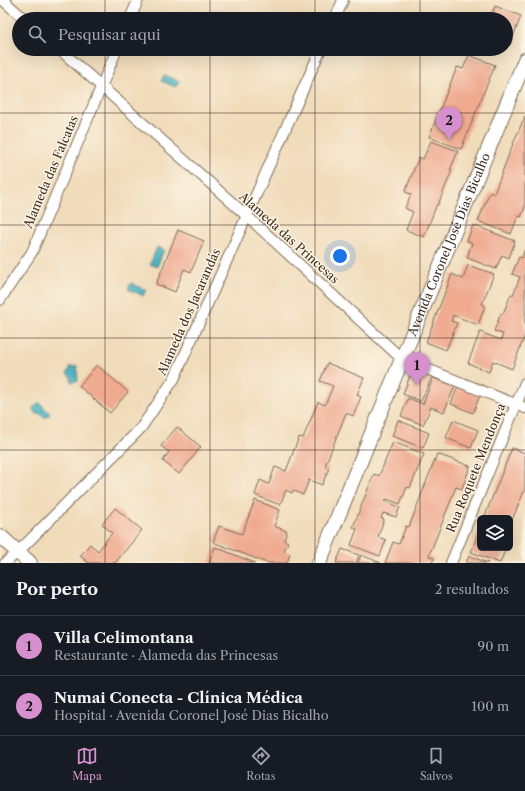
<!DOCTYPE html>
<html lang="pt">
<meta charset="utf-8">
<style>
:root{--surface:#171b24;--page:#20242c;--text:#f1f3f6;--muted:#9ea1a6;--line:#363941;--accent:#d690ce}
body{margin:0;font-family:"Libre Caslon Text",serif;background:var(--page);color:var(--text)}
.controls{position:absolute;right:12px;bottom:12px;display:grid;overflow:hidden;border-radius:6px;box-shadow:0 4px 16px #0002}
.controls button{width:36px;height:36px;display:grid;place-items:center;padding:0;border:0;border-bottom:1px solid var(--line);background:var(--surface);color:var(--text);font:20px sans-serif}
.you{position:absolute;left:340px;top:256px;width:14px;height:14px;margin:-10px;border:3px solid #fff;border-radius:50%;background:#1a73e8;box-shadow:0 0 0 6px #1a73e833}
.badge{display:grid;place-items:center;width:26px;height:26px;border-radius:50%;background:var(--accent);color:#111;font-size:13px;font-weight:700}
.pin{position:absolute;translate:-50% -33px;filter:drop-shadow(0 1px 2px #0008)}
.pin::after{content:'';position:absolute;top:21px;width:14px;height:12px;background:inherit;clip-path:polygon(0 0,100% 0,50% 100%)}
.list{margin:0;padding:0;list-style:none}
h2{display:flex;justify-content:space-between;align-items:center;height:52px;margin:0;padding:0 16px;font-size:17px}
h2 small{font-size:13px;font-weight:400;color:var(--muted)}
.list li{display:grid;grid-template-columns:26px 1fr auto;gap:12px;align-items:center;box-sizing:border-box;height:60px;padding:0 16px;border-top:1px solid var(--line)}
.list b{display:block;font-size:15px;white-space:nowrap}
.list p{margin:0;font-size:13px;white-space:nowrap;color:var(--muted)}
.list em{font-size:13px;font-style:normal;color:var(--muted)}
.icon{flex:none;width:22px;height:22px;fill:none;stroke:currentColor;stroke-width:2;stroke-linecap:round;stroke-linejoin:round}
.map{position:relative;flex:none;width:525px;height:563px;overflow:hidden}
.search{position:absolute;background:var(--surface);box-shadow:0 4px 16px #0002;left:12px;right:12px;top:12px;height:44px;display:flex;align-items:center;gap:10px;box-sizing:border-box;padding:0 14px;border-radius:22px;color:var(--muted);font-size:15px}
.sheet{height:172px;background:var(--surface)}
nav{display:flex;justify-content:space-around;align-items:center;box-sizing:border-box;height:56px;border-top:1px solid var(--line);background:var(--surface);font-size:11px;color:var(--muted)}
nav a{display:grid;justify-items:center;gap:2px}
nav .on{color:var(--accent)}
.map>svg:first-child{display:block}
.water{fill:#3fadbc;stroke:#3d6c6d}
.building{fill:#efaa90}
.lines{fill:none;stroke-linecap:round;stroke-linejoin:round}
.street-casing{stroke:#7a6855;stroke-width:12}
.secondary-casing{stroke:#7a6855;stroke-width:16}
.street{stroke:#fff;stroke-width:10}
.secondary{stroke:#fff;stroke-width:14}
.grid{fill:none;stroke:#3b2a1e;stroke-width:1;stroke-opacity:0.55}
.labels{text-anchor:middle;stroke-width:3;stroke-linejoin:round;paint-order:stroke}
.street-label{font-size:12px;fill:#3b2a1e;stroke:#fcf5e5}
</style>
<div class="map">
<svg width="525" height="563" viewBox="0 0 525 563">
<rect width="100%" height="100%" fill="#fcf5e5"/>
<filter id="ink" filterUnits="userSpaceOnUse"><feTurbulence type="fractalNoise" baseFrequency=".025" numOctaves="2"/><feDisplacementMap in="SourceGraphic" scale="8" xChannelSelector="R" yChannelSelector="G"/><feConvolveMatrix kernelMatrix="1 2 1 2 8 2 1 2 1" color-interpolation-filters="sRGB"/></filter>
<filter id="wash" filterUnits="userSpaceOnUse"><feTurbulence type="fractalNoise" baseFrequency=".012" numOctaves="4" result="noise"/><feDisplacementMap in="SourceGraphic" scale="16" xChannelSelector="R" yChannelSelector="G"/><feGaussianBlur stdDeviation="0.9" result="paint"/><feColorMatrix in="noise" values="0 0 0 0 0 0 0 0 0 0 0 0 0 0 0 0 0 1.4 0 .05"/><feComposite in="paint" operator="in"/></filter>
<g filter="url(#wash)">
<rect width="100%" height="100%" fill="#f0dbba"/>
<g class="water">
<polygon points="215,10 223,13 220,19 211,19"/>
<polygon points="164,75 179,81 176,87 161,81"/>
<polygon points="157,247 164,250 157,267 150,264"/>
<polygon points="131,283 146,290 143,296 128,289"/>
<polygon points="77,366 78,381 71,382 71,377 68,375 67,372 70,370 69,367"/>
<polygon points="39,402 50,414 45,418 39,413 36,414 32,409"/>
</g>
<g id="blocks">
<g class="building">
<polygon points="495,6 521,16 510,45 506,43 506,19 490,19"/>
<polygon points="469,55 495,65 461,149 429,137 457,67 463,69"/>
<polygon points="525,116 525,207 521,217 518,216 511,234 478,221 490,192 494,194 510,151"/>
<polygon points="431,141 458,151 450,170 452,170 438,205 437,204 424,237 406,230 413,212 405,208 411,194 405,192 419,157 423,159"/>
<polygon points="473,225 515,241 509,258 502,255 496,269 467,258 472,243 467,241"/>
<polygon points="178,230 204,241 191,272 184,269 175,292 156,284"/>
<polygon points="525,249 525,318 524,321 525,322 525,335 512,369 493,361 489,372 468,363 480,332 501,340 503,334 494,331 501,313 503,314 511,294 513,295 520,277 512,274 519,257 522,258"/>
<polygon points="468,265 494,274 482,304 485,306 478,325 453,315 451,321 457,323 446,350 426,342 452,274 463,279"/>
<polygon points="327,363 364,378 357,395 361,397 353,416 346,413 325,466 329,468 322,485 309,480 303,495 293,490 292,493 286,490 280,505 255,495 260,480 269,484 275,467 286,471 299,437 303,438 318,402 325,405 333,386 320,381"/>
<polygon points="97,365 128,392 110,413 79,386"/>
<polygon points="413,368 433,374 421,401 403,394"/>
<polygon points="433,378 455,386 444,412 431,407 423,425 401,416 408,398 423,404"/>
<polygon points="458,386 480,395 473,413 451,404"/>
<polygon points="398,420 429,433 423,448 392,436"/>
<polygon points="453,420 478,430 471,448 446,438"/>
<polygon points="177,427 201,447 179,474 163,461 169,452 161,446"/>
<polygon points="393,442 424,454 410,488 407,487 400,504 386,499 384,501 400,507 396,517 383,513 381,518 384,519 378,537 386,540 380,556 351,545 357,529 353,527 374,474 379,476"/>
<polygon points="512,448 525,453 525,492 524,491 510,525 510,518 484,518"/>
<polygon points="437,454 470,466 462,489 456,487 429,556 434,558 432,563 385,563 393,542 399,544 406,526 409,527"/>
<polygon points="255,500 280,510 274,526 287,531 284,540 288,542 284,551 290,554 287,563 267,563 213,542 219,526 242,534"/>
<polygon points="115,508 142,530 115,563 89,563 80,556 90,544 98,551 112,533 102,524"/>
<polygon points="480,529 480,548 506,548 500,563 471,552"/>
<polygon points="215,547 255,563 209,563"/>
<polygon points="342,549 359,555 356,563 336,563"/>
<polygon points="361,555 381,563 358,563"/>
<polygon points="469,556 488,563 466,563"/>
</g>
</g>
</g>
<g filter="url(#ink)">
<use href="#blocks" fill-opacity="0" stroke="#7a6855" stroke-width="1"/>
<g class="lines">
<defs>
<g id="street">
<polyline points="3,0 24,19"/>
<polyline points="130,19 138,0"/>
<polyline points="335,19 343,0"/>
<polyline points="59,49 101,86 247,216 402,359 525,408"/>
<polyline points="0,300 32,252 117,49"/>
<polyline points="5,563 18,552 141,428 174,379 321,49"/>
<polyline points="451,563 525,383"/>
</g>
<g id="secondary">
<polyline points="0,536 30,563"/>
<path id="s1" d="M319,563l83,-204 123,-299"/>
</g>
</defs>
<use href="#street" class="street-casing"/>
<use href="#secondary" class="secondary-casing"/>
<use href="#street" class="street"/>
<use href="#secondary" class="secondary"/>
</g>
</g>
<path class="grid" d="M105,0v19M210,0v19M315,0v19M420,0v19M105,49v514M210,49v514M315,49v514M420,49v514M0,113h525M0,225h525M0,338h525M0,450h525"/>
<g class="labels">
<g class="street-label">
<text transform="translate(51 172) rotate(-67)" y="4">Alameda das Falcatas</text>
<text transform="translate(289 238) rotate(42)" y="4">Alameda das Princesas</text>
<text dy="4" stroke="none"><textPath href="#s1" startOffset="344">Avenida Coronel José Dias Bicalho</textPath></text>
<text transform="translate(189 312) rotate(-66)" y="4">Alameda dos Jacarandás</text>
<text transform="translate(476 468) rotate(-68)" y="4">Rua Roquete Mendonça</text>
</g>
</g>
</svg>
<div class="controls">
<button><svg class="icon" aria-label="layers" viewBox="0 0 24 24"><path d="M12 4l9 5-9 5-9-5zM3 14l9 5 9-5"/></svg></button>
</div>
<div class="you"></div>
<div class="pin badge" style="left:417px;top:385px">1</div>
<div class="pin badge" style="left:449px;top:140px">2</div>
<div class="search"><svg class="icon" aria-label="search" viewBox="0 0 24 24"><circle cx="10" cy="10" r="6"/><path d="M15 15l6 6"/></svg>Pesquisar aqui</div>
</div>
<section class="sheet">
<h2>Por perto<small>2 resultados</small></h2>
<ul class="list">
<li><span class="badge">1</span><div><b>Villa Celimontana</b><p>Restaurante · Alameda das Princesas</p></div><em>90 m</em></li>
<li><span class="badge">2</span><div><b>Numai Conecta - Clínica Médica</b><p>Hospital · Avenida Coronel José Dias Bicalho</p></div><em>100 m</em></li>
</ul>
</section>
<nav>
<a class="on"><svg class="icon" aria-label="map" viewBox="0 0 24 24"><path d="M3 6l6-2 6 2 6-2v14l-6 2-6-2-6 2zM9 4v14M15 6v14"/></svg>Mapa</a>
<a><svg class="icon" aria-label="directions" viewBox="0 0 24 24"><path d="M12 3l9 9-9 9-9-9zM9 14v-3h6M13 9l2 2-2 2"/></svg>Rotas</a>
<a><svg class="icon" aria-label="saved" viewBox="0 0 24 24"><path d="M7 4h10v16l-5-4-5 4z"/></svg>Salvos</a>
</nav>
